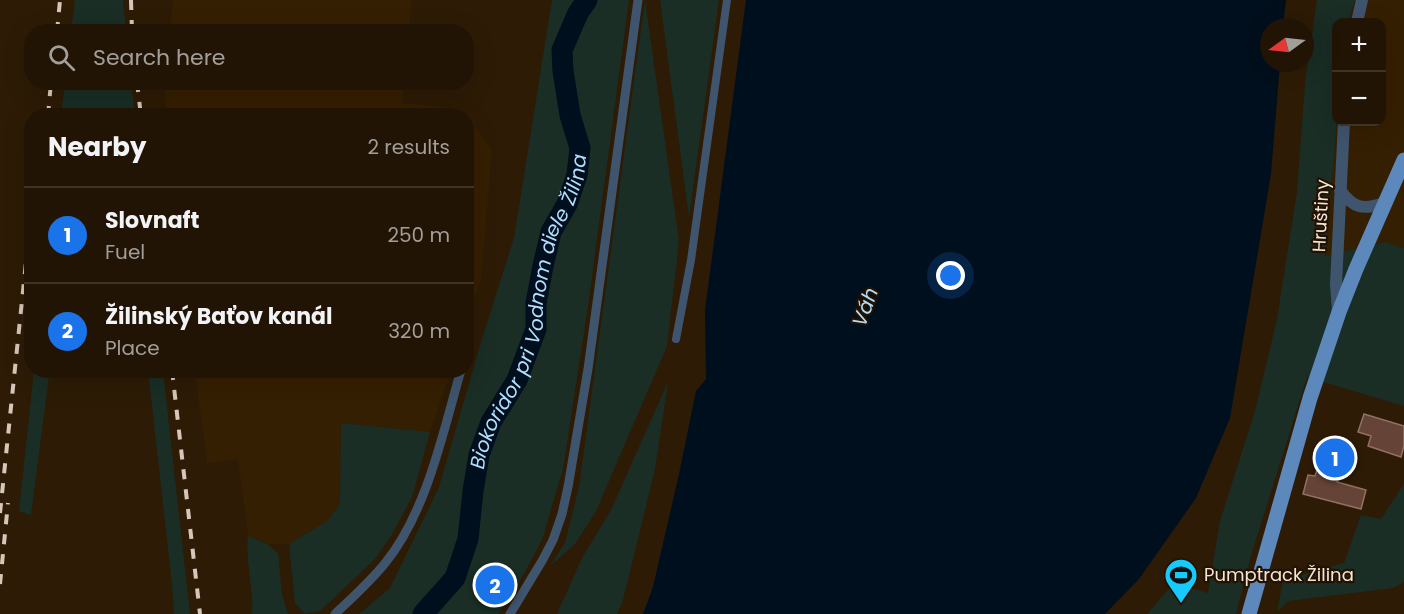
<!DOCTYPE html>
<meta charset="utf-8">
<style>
:root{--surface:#221404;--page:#2a1d0e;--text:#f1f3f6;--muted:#a29e9a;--line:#3f3326;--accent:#1a73e8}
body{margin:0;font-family:Poppins,sans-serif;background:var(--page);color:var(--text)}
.controls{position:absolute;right:18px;top:18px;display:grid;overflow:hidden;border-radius:12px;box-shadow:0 6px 24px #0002}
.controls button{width:54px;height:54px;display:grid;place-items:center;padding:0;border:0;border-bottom:2px solid var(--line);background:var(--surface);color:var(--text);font:30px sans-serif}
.compass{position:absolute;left:1260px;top:18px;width:54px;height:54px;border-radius:50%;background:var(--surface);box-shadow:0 6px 24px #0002;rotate:255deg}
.you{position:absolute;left:951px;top:276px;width:21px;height:21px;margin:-15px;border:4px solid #fff;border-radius:50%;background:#1a73e8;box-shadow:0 0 0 9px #1a73e833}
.badge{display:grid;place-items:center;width:39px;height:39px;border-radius:50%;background:var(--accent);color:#fff;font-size:20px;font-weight:700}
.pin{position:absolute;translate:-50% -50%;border:3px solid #fff;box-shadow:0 2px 6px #0006}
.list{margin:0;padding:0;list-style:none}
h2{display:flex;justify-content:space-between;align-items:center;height:78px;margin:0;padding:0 24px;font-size:26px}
h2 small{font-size:20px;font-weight:400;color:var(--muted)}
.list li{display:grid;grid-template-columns:39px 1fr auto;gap:18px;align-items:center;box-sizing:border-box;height:96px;padding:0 24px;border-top:2px solid var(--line)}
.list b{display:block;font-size:22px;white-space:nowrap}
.list p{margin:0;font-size:20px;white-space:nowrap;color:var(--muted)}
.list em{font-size:20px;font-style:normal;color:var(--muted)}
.icon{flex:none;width:33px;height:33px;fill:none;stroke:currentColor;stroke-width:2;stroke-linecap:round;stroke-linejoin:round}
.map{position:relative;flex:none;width:1404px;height:614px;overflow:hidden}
.search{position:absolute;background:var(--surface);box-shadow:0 6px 24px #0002;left:24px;top:24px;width:450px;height:66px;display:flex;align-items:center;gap:15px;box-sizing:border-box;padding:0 21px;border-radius:24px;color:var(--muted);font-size:22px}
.panel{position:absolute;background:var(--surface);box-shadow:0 6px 24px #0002;left:24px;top:108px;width:450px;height:270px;border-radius:24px}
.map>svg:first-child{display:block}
.built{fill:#351f02}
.green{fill:#1a2e25}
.water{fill:#000f1d}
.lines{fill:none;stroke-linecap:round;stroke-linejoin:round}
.river{stroke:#000f1d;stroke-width:21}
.building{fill:#654437;stroke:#917165;stroke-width:1.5}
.pedestrian{stroke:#3f546d;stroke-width:8}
.minor{stroke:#3f546d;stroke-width:9}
.tertiary{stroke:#3f546d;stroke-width:12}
.primary{stroke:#5c88bc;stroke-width:15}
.rail{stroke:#d5c8ba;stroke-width:4;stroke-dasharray:10 10;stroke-linecap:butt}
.labels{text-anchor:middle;stroke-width:4.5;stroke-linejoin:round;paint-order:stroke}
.street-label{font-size:18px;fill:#f2e6d9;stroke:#231200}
.poi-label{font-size:18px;fill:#f2e6d9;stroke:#231200;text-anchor:start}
.water-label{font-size:20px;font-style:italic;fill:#b2defe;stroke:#231200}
</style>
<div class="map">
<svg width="1404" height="614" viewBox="0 0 1404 614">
<rect width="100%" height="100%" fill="#2d1b05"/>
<g class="built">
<polygon points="173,0 412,0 409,31 170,31"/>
<polygon points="1355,0 1404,0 1404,248 1384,242 1325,257 1337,122 1382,122 1382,22 1348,22"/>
<polygon points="165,83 404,83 402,103 461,109 466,116 166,115"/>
<polygon points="466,116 492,149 481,280 466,324"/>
<polygon points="195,371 451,371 430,432 341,423 340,504 327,521 289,544 267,544 248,536 238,459 207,463"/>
</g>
<g class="green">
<polygon points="75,0 123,0 126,31 71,31"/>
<polygon points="552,0 629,0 588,306 563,469 542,540 513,594 498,614 359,614 390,588 439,487 481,342 514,238"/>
<polygon points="645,0 679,241 667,346 596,511 575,544 550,566 565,543 579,487"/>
<polygon points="660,0 719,0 689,217"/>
<polygon points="1317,0 1355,0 1348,22 1336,22 1337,122 1325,256 1385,242 1404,248 1404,406 1307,377 1250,559 1236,614 1147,614 1174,583 1208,593 1220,521 1255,411 1277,319 1297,192 1305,84"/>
<polygon points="65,83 131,83 135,115 61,115"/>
<polygon points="34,371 147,371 49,376 31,515 19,511"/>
<polygon points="148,371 163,371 190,614 174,614 172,584"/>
<polygon points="668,382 655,469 623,600 617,614 557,614 582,558 611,510"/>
<polygon points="341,423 430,432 412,497 391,536 375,559 320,611 305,614 295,603 289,544 327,521 340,504"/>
<polygon points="1404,484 1404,582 1393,588 1288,601 1277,612 1283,580 1344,563 1361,515 1381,519"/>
<path d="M248,536l19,8 11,9 4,41 6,20h-36c2,-26 -7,-52 -4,-78z"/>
</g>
<polygon class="water" points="746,0 1286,0 1283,27 1269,27 1269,63 1280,63 1271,174 1230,418 1196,498 1139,579 1105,614 643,614 653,587 679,474 696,391 706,379 705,310"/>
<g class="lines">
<path class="river" id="s1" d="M423,614l32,-36 13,-39 5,-48 6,-36 12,-33 26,-42 19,-51v-26l7,-37 8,-34 16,-28 10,-29 3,-27 -10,-33 -7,-44 -1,-21 16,-37 9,-13"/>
</g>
<g class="building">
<polygon points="1364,414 1404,426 1404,446 1401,457 1368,446 1371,436 1358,432"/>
<polygon points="1326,441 1337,445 1336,448 1346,451 1337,482 1366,490 1361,509 1303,494 1308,475 1315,476"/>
</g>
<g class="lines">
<polyline class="pedestrian" points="676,339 691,260 727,0"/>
<g class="minor">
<path d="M335,614c18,-17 36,-33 51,-52 41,-51 57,-130 75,-192"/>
<polyline points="510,614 542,561 553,540 562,514 568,487 588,369 638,0"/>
</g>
<g class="tertiary">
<polyline points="1357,22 1362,0"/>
<path d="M1340,190c14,19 23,20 45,13"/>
<polyline points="1338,311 1336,284 1344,122"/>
</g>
<polyline class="primary" points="1249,614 1310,398 1339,312 1356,269 1404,160"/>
<g class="rail">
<polyline points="131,0 132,32"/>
<polyline points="57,32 60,0"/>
<polyline points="137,82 141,116"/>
<polyline points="48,116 51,82"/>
<polyline points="172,370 200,614"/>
<polyline points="0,513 32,204"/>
<polyline points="0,584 8,503"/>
</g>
</g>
<defs>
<symbol id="stadium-pin" viewBox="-11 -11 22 30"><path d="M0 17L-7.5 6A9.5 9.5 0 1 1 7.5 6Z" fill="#16cafb" stroke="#231200"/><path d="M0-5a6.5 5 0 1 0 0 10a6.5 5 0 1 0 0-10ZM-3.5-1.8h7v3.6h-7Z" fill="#111"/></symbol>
</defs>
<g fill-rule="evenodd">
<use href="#stadium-pin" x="1162" y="556" width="38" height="52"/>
</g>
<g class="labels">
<g class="street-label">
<text transform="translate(1321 216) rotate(-87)" y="6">Hruštiny</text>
</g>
<g class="poi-label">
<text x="1204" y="581">Pumptrack Žilina</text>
</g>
<g class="water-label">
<text transform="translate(865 307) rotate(-70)" y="7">Váh</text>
<text dy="7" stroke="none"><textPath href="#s1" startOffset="328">Biokoridor pri Vodnom diele Žilina</textPath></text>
</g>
</g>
</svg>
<div class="controls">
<button>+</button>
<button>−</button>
</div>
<svg class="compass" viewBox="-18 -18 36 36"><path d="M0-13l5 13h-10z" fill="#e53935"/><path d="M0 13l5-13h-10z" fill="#a29e9a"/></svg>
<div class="you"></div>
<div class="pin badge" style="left:1335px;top:458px">1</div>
<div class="pin badge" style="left:495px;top:585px">2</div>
<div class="search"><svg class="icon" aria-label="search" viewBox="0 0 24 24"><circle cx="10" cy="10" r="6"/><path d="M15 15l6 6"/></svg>Search here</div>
<section class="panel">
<h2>Nearby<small>2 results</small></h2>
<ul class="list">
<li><span class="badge">1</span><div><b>Slovnaft</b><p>Fuel</p></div><em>250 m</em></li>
<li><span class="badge">2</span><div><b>Žilinský Baťov kanál</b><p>Place</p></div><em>320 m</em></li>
</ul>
</section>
</div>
